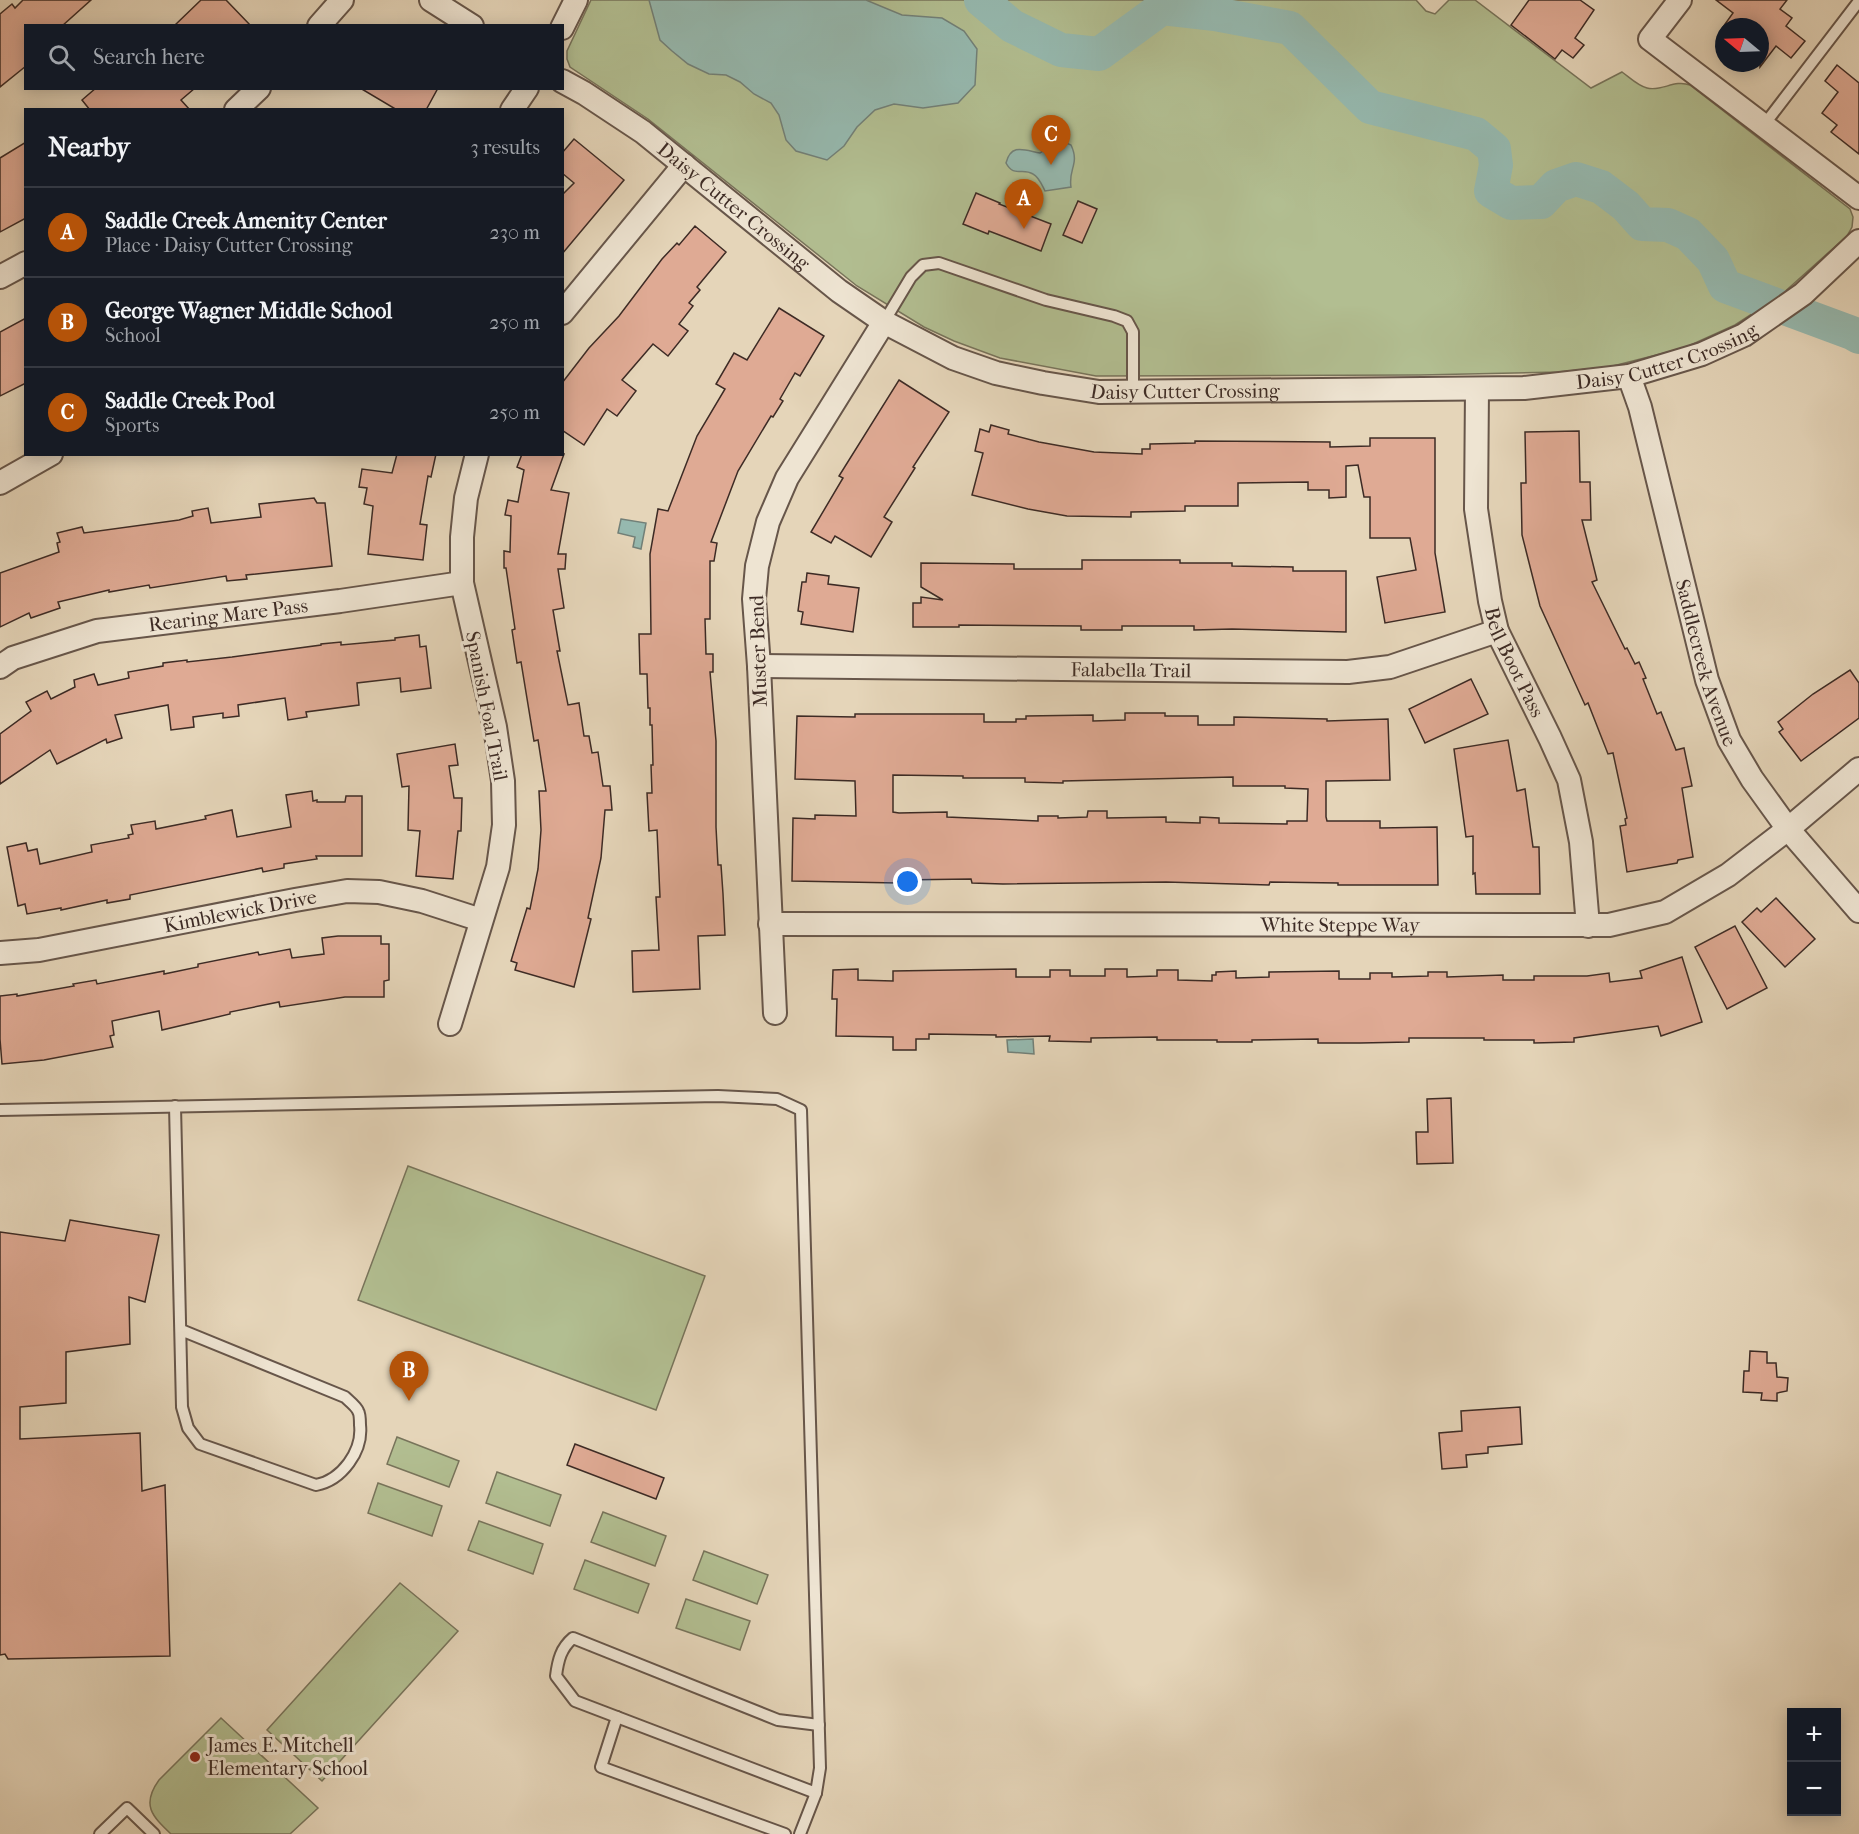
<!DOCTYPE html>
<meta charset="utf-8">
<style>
:root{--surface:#171b24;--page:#242831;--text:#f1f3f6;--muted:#9ea1a6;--line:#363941;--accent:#b45309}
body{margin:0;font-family:"IM FELL French Canon",serif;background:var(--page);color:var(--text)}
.controls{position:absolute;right:18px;bottom:18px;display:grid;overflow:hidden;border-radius:0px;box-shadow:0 3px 15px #0003}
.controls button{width:54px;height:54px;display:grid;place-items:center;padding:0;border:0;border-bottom:2px solid var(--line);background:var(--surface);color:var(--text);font:30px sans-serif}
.compass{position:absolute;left:1715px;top:18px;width:54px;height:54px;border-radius:50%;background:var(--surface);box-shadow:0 3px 15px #0003;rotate:289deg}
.you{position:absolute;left:908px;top:882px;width:21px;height:21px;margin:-15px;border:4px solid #fff;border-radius:50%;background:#1a73e8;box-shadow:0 0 0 9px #1a73e833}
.badge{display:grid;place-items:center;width:39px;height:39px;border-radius:50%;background:var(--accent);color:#fff;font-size:20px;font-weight:700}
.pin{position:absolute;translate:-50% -50px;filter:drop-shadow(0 2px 3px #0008)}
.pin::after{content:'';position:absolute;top:32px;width:21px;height:18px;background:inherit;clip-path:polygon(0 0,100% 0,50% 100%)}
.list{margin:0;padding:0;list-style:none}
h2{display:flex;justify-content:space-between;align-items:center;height:78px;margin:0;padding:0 24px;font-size:26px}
h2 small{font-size:20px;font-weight:400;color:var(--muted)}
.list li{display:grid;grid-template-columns:39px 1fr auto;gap:18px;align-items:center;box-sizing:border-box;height:90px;padding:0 24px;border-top:2px solid var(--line)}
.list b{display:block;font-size:22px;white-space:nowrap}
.list p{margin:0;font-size:20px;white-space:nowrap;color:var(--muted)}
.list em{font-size:20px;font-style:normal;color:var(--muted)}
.icon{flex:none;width:33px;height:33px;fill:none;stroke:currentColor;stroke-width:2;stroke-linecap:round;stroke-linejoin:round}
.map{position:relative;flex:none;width:1859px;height:1834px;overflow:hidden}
.search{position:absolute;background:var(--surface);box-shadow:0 3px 15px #0003;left:24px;top:24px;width:540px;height:66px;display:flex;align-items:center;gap:15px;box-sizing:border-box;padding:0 21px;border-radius:0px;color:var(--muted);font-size:22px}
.panel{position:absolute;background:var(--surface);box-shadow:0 3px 15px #0003;left:24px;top:108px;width:540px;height:348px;border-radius:0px}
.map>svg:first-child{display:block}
.green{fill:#b2be91;stroke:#78745b;stroke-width:1.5}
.water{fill:#96b9af;stroke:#728078;stroke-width:1.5}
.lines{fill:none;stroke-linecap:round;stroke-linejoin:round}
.river{stroke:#96b9af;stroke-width:34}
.building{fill:#dfaa94;stroke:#3d2b25;stroke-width:1.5;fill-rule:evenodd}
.service-casing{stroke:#67564a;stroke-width:14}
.minor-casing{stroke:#67564a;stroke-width:26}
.service{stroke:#eee4d2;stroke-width:10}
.minor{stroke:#eee4d2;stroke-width:22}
.poi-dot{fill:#8f2418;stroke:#eee4d2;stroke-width:2}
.labels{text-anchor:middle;stroke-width:6;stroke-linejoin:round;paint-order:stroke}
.street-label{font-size:20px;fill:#3d2b25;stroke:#eee4d2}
.poi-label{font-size:20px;fill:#3d2b25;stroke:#eee4d2;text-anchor:start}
</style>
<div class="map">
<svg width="1859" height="1834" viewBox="0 0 1859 1834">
<rect width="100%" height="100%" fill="#e5d5b9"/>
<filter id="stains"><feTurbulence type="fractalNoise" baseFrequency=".00333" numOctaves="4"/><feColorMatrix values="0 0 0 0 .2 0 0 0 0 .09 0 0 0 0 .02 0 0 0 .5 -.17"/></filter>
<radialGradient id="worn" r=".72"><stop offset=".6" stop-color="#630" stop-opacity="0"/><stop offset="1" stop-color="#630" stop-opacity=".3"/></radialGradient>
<g class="green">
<path d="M591,0h825l10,11 9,3 14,-14h26l116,88 31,-16c7,5 16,14 25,16 15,4 27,-9 43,-3l160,124 3,8 -1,10 -5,9 -66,59 -46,30 -51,23 -75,19 -51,5 -138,3 -324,1 -96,-18 -46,-17 -30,-14 -67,-41 -209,-167 -78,-52 -3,-8v-8z"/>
<polygon points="408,1166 705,1276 656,1410 358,1300"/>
<polygon points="397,1437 459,1461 449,1487 387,1464"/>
<polygon points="497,1472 561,1495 550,1526 486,1503"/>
<polygon points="378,1483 442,1506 432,1536 368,1513"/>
<polygon points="603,1512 666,1536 655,1566 591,1542"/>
<polygon points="479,1521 543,1544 533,1574 468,1550"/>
<polygon points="704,1551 768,1575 757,1604 693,1580"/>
<polygon points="585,1560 649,1584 638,1613 574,1589"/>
<polygon points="400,1583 458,1631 322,1781 267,1730"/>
<polygon points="686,1599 750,1621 740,1650 676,1628"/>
<path d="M221,1718l97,90 -28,26h-119c-19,-18 -30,-29 -12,-54z"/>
</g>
<g class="water">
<polygon points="649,0 866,0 902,15 942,18 964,31 977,49 975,85 958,103 923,108 894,104 875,110 857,127 844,146 827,160 796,151 786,140 779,115 771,103 754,94 740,82 726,75 709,74 688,64 672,51 660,40"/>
<path d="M1062,141l9,4c9,19 -3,24 0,42l-26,4c-3,-6 -6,-14 -12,-17 -11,-7 -19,4 -27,-11 5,-20 18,-13 34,-10l15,-10z"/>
<polygon points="621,519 646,523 641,549 633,547 635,537 618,533"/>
<polygon points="1033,1039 1034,1054 1008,1052 1007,1040"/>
</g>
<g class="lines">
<polyline class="river" points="981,0 1012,26 1061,50 1099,54 1162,8 1215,14 1290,28 1370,107 1476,134 1494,149 1496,165 1491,191 1511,203 1541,202 1556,186 1576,179 1601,187 1626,206 1642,224 1668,225 1688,234 1713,260 1725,286 1852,333 1859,337"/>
</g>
<g class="building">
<polygon points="23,0 91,0 62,26 26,26 26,66 0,87 0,14 12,4 15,8"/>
<polygon points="201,0 226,0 251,26 174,26"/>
<polygon points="1529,0 1580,0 1594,10 1575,38 1584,45 1573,58 1562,50 1555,59 1511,25"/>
<polygon points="1716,0 1787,0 1780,9 1792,18 1786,26 1805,41 1791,58 1776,46 1760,67 1760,27 1723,27 1733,13"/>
<polygon points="1837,65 1859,83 1859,154 1831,132 1837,125 1822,113 1838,92 1825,81"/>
<polygon points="96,88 195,88 181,100 190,110 90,110 82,100"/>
<polygon points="360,88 438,88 426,110 397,110"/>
<polygon points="574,139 624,180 562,254 562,195 574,183 562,173 562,153"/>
<polygon points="26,142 26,218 0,232 0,158"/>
<polygon points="976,193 1000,203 999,204 1051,224 1041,251 989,231 988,234 963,224"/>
<polygon points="1078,201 1097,209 1082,243 1063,235"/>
<polygon points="695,226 726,252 697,287 700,290 689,303 693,306 679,324 688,331 668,356 653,344 622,380 636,391 617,416 607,409 584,445 562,430 562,383 589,348 619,316 662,259 677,243 679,245"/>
<polygon points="779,308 824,336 800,376 795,373 780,399 783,401 773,417 771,416 738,471 711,542 717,543 714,561 710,561 710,619 705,619 706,654 713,654 713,672 710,672 716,741 716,827 718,865 721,865 723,894 725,935 698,936 700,989 633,992 632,951 659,950 656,897 660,897 657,830 649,831 647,793 652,793 651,765 653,765 652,725 650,725 650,708 648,708 647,674 640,674 639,634 651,634 650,554 658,509 668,511 697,436 725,389 716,384 734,353 747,360"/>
<polygon points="26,318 26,383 0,396 0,332"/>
<polygon points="899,380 949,412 913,467 915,468 884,517 892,522 871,557 835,536 831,543 811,532 843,478 839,476"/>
<polygon points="991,425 1009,430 1008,434 1039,442 1094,452 1142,454 1142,449 1150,449 1150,444 1195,443 1195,441 1330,442 1330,447 1370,446 1370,438 1435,438 1435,553 1445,612 1385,623 1377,577 1416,570 1410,538 1370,538 1370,497 1364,497 1358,465 1346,466 1346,497 1329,498 1329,490 1308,490 1308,482 1238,483 1238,506 1185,506 1185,511 1131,512 1131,517 1067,516 1028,509 972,495 983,453 975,451 980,429 989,432"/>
<polygon points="1579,431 1580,482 1590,482 1591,520 1582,520 1597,580 1592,582 1625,649 1627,648 1635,664 1639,662 1646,678 1643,679 1657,714 1661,712 1676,750 1684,748 1692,786 1682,788 1693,857 1678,860 1677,863 1627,872 1620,826 1626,825 1625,819 1627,818 1613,753 1608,754 1588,703 1585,705 1540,606 1522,535 1521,483 1526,483 1525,432"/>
<polygon points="397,454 436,454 431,477 428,476 420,524 427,525 423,560 368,554 373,506 364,504 367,488 359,487 362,469 392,473"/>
<polygon points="522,454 564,454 551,490 569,493 558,554 566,554 565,569 558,569 564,608 553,610 560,651 557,651 568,705 579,703 584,736 589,736 592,753 598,752 603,786 610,786 612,810 605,810 601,858 588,918 591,919 574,987 515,970 517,963 511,961 527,908 530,909 538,869 541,830 539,791 546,791 538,740 534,741 521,662 517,663 512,630 515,629 506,568 504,568 504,551 510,552 511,516 505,515 508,500 518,502 524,470 517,467"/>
<polygon points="314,498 317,503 325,503 332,566 246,575 247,579 227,581 226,576 150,588 149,585 109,592 109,590 58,602 60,608 31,618 29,613 0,627 0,573 59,552 57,543 60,542 57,533 82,527 84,533 179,520 193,516 192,511 208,508 211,523 261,517 259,504"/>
<polygon points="1082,560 1180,560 1180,563 1232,563 1232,566 1293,567 1293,571 1346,571 1346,632 1232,629 1194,630 1194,626 1122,626 1122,630 1081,630 1081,626 959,625 959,627 913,627 913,603 921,603 921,597 943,600 921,587 921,563 1014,564 1014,569 1082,569"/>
<polygon points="807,573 829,576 828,584 859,588 853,632 801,624 803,612 798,611 802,582 806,582"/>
<polygon points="419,635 420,647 426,646 431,688 401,692 400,678 357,683 359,705 306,712 307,717 288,720 285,698 238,705 239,716 223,718 223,713 193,717 194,727 171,730 168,705 115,715 122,738 107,743 106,739 57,764 50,750 0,784 0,734 31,711 26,702 47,691 51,699 75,687 74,680 94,674 98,685 129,678 128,672 163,666 163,663 187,660 187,662 232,657 321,645 321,644 341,642 341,645 395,640 395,638"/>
<polygon points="1850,670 1859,683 1859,718 1801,761 1779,732 1783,729 1778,722 1813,694"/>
<polygon points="1471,679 1488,714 1425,743 1409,709"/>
<path d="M1125,713h40v3h33v9h36v-8l93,2v2l61,-2 2,61 -64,1v36l1,4h53v7l57,-1 1,58h-100v-2l-68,-1 -1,3 -103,-3 -163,2 -31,-1 -1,-4 -73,1v3l-106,-2 1,-63 22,1v-4l41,1 -1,-35 -60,-2 2,-63 58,1v-3h129v8h32v-3h10v-3l67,-1v6l32,-1zM893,775l70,1v2h62v4l38,1v-2l170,-4v9h52v2l23,1 -1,32h-20v3l-68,-1v-5l-19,-1v6l-34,-1v-5l-59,1v-7h-19l-1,6 -29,1v-2h-20v5l-91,-4v-5l-48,1 -6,-1z"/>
<polygon points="1508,740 1517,791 1525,789 1533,847 1539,847 1540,894 1476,894 1475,873 1473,874 1473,836 1466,837 1454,749"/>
<polygon points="455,744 458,765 449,766 454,798 462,798 461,831 458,831 453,879 416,876 420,831 408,830 409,786 402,787 397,754"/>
<polygon points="312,791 313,801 317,800 317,802 345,802 346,796 362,796 362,856 316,856 317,859 284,864 284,868 263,872 262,868 130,895 130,899 107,903 107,900 61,910 61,908 27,914 25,904 18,906 7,847 26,843 28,851 37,849 40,864 92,852 91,845 129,838 128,835 133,834 131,825 155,821 156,829 206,819 205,816 232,810 237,837 291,827 286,795"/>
<polygon points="1776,898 1815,939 1785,967 1742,922 1757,908 1761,912"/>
<polygon points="1735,926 1767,988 1727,1009 1695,947"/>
<polygon points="338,936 381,936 381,944 389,944 389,980 384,981 384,997 345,997 280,1007 279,1002 230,1012 230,1014 162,1030 159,1011 112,1021 114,1035 110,1036 113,1047 44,1060 2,1064 0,1039 0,996 17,994 17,996 74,986 73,984 96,980 97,984 164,971 164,974 198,967 198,964 258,952 259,955 290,949 292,958 324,954 322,938"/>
<polygon points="1682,957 1702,1022 1661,1036 1658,1026 1574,1038 1574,1042 1534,1043 1534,1040 1484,1040 1484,1038 1409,1038 1409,1042 1360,1043 1318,1043 1318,1039 1252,1040 1252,1042 1217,1042 1217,1040 1157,1040 1157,1037 1091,1038 1091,1042 1049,1041 1050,1036 996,1037 996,1035 929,1034 929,1039 916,1039 916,1050 893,1050 893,1037 836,1036 837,999 832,999 833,970 858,969 858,980 893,981 893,971 1016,969 1016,977 1050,977 1050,970 1070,970 1070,976 1105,976 1105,969 1127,969 1127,977 1157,976 1157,970 1178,970 1178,980 1212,981 1212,975 1216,975 1216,972 1236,971 1236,978 1269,977 1269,972 1339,971 1339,979 1370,979 1370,973 1392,973 1392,977 1428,976 1428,972 1447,972 1447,977 1503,975 1503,980 1534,980 1534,976 1587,976 1609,973 1610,982 1642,978 1640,971"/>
<polygon points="1451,1098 1453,1163 1417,1164 1416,1132 1428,1132 1427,1099"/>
<polygon points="70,1220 159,1235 145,1302 129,1297 130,1344 66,1352 66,1403 20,1407 20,1439 140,1433 142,1491 165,1485 170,1656 8,1659 5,1654 0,1655 0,1232 65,1241"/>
<polygon points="1750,1351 1767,1352 1767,1363 1776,1363 1777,1377 1788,1378 1787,1391 1777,1393 1777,1401 1761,1400 1762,1393 1743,1392 1744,1371 1749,1371"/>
<polygon points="1520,1407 1522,1444 1488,1447 1488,1453 1466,1455 1467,1467 1442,1469 1439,1433 1462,1431 1461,1411"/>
<polygon points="575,1444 664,1478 656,1499 567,1465"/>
</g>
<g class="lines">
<defs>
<g id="service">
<polyline points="1764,125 1859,1"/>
<polyline points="884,322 911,277 923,265 939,263 1046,300 1114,316 1127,321 1133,332 1133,392"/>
<path d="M175,1106l7,301 6,21 12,16 116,41c26,-5 47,-34 44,-60 0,-4 0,-11 -2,-14 -2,-5 -9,-10 -13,-14l-164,-67"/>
<polyline points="0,1110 718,1096 777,1099 801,1110 820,1768 816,1793 800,1834"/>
<polyline points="617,1717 601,1767 785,1834"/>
<path d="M816,1793l-241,-92 -19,-25c2,-16 5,-28 17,-38l205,82 41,5"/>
<polyline points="100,1834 127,1808 154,1834"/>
</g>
<g id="minor">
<polyline points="431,0 472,26"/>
<polyline points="1680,0 1650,39 1859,198"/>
<polyline points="319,26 342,0"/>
<polyline points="562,28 576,0"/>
<path id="s1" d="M562,81l22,12 59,39 196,159 45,31 69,36 43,15 47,10 56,9 425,-4 105,-12 73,-22 42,-19 59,-41 56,-53"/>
<polyline points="236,110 259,88"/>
<polyline points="512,110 527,88"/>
<polyline points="0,277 26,263"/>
<polyline points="562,313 684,165"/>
<path id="s2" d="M1629,376l11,31 67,273 22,60 23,39 36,50 71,82"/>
<path id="s3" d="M1477,389l-1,120 14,92 7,30 53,107 19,42 12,62 7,84"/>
<polyline points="0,483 51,454"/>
<path id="s4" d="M759,666l589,6 42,-5 107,-36"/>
<path id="s5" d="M0,667l13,-9 84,-27 243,-30 122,-18"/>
<path id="s6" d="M770,924l839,1 56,-13 63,-37 60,-46 71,-60"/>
<path id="s7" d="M0,953l39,-3 256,-50 52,-9 32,1 43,9 59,19"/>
<polyline points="775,1013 759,666 754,599 757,566 768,522 787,478 884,322"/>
<polyline points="450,1024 498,867 504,825 503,781 495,727 462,583 462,537 466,498 477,454"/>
</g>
</defs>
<use href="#service" class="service-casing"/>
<use href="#minor" class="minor-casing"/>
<use href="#service" class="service"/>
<use href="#minor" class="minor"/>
</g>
<circle class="poi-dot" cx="195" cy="1757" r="6"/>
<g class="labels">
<g class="street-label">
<text dy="7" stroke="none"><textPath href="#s1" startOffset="213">Daisy Cutter Crossing</textPath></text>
<text dy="7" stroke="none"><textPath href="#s1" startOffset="1203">Daisy Cutter Crossing</textPath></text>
<text dy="7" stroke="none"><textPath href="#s1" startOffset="717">Daisy Cutter Crossing</textPath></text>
<text dy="7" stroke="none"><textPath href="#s5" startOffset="236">Rearing Mare Pass</textPath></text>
<text transform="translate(758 651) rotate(-92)" y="7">Muster Bend</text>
<text dy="7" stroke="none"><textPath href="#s3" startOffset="279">Bell Boot Pass</textPath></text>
<text dy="7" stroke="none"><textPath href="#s2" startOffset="297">Saddlecreek Avenue</textPath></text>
<text dy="7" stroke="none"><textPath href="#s4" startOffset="372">Falabella Trail</textPath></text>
<text transform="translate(487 706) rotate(79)" y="7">Spanish Foal Trail</text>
<text dy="7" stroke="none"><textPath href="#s7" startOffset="244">Kimblewick Drive</textPath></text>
<text dy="7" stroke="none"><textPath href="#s6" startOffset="570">White Steppe Way</textPath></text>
</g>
<g class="poi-label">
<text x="207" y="1752">James E. Mitchell<tspan x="207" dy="23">Elementary School</tspan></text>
</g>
</g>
<rect width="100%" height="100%" filter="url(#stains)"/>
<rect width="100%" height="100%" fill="url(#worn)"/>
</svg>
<div class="controls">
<button>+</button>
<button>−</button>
</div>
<svg class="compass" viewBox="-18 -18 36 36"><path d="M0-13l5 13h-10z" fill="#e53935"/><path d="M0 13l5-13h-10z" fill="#9ea1a6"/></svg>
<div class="you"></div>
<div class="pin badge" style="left:1024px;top:229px">A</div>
<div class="pin badge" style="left:409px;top:1401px">B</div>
<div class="pin badge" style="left:1051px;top:165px">C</div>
<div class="search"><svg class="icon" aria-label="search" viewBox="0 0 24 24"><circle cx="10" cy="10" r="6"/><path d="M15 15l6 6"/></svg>Search here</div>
<section class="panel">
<h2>Nearby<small>3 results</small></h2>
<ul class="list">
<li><span class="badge">A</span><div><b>Saddle Creek Amenity Center</b><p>Place · Daisy Cutter Crossing</p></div><em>230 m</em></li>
<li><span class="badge">B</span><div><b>George Wagner Middle School</b><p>School</p></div><em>250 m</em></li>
<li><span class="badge">C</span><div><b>Saddle Creek Pool</b><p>Sports</p></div><em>250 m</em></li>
</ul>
</section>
</div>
